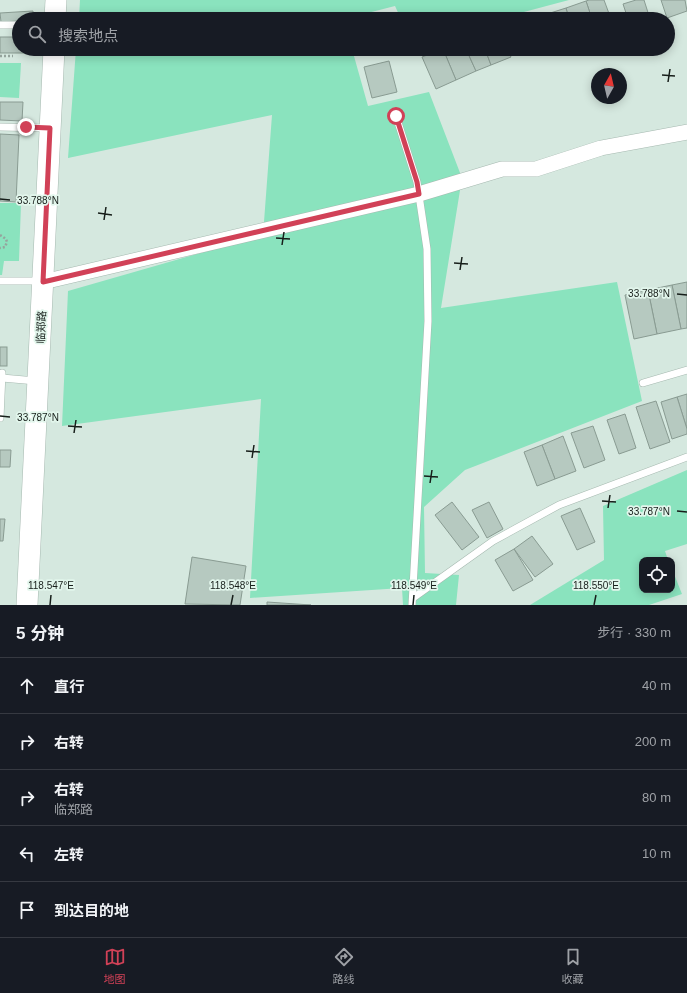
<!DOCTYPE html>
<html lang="zh">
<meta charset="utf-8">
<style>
:root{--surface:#171b24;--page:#242831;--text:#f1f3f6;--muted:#9ea1a6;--line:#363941;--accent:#d14157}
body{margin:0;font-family:Helvetica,"Noto Sans SC",sans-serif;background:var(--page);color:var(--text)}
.controls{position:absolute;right:12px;bottom:12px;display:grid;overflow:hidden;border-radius:8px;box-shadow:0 2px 10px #0003}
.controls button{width:36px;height:36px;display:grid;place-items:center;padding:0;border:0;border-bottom:1px solid var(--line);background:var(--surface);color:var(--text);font:20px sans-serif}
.compass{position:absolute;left:591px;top:68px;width:36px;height:36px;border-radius:50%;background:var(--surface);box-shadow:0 2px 10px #0003;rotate:8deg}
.stop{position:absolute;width:12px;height:12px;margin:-9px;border:3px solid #d14157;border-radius:50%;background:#fff}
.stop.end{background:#d14157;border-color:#fff;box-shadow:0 1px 4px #0008}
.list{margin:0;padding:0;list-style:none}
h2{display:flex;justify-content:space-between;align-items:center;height:52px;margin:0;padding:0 16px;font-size:17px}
h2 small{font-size:13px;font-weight:400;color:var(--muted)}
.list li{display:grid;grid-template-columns:26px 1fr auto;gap:12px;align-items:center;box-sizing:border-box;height:56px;padding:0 16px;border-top:1px solid var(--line)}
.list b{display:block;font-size:15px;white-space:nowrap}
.list p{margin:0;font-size:13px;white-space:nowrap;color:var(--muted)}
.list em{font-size:13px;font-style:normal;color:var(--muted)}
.icon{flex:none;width:22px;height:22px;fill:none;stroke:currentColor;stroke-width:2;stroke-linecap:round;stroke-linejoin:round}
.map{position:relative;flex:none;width:687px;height:605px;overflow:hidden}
.search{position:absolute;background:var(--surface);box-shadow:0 2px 10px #0003;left:12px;right:12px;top:12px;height:44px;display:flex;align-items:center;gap:10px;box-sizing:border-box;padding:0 14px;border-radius:22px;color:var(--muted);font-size:15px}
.sheet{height:332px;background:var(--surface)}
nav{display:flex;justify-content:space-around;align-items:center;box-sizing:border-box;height:56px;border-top:1px solid var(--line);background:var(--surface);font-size:11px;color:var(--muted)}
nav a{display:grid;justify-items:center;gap:2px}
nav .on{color:var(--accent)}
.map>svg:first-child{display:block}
.green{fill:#8ae3be}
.building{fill:#b6c9c0;stroke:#899b92}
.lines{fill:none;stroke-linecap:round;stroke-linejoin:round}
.service-casing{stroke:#a6b9b0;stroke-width:8}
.minor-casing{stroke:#a6b9b0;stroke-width:16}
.secondary-casing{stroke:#a6b9b0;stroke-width:22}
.path{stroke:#95a49d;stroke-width:2.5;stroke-dasharray:2 2;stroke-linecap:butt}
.service{stroke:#fff;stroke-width:7}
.minor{stroke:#fff;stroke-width:15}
.secondary{stroke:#fff;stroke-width:21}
.route{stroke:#d14157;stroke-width:5}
.ticks{fill:none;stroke:#171e1a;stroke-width:1.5}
.labels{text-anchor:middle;stroke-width:3.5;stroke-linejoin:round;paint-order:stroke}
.street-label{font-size:11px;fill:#171e1a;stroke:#e2f6ec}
.ticks-label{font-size:10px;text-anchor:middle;fill:#171e1a;stroke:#e2f6ec;stroke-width:3.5;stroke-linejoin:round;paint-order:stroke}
</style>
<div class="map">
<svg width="687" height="605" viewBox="0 0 687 605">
<rect width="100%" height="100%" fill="#d5e8df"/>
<g class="green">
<polygon points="80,0 569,0 498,19 401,19 395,6 344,19 79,19"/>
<polygon points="76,49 352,49 368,106 429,92 462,178 441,308 617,282 642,401 465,470 424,507 425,573 459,575 456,605 403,605 402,588 250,598 261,399 62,426 68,291 263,235 272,115 68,158"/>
<polygon points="0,63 21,63 19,98 0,97"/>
<polygon points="0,203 21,203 19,261 4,261 2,275 0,275"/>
<polygon points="687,470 687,544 665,551 668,560 642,560 642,590 672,590 672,569 682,594 649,605 530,605 604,560 603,506"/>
</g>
<g class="building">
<polygon points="589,0 604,0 611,19 592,19 586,1"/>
<polygon points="636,0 644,0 650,19 628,19 623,4"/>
<polygon points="661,0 685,0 687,11 667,18"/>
<polygon points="586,1 592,19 569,19 566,8"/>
<polygon points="566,8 569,19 545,19 544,15"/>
<polygon points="33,11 33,19 19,19 19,21 1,22 0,13"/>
<polygon points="0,37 19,37 19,49 31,49 31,53 0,53"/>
<polygon points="443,49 466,49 476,71 456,80"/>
<polygon points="443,49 456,80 436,89 422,57"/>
<polygon points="466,49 485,49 491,65 476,71"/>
<polygon points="485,49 507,49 511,57 491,65"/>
<polygon points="534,49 555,49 536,55"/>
<polygon points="389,61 397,92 372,98 364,67"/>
<polygon points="0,102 23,102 22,121 0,120"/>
<polygon points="0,134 19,135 16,202 0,201"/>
<polygon points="687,282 687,328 681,329 672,285"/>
<polygon points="672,285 681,329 657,334 648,290"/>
<polygon points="648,290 657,334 634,339 625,295"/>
<rect x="0" y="347" width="7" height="19"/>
<polygon points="687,394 687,429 677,397"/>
<polygon points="677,397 687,429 687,434 672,439 661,402"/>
<polygon points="656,401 670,442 650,449 636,407"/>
<polygon points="625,414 636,448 619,454 607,420"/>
<polygon points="593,426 605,460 584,468 571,433"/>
<polygon points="563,436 576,471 555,479 542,445"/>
<polygon points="542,445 555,479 537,486 524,452"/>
<polygon points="0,450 11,450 10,467 0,467"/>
<polygon points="452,502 479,537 462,550 435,515"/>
<polygon points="489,502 503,529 487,538 472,510"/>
<polygon points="580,508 595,542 577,550 561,516"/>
<polygon points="0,519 5,519 3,541 0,541"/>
<polygon points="532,536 553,564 535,577 514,549"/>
<polygon points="514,549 533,580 513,591 495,560"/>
<polygon points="192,557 246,566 240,605 185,604"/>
<polygon points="267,602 311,605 267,605"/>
</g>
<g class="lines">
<defs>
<g id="service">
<polyline points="0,25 19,25"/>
<polyline points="396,116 417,182 427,249 428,321 412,605"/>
<polyline points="0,127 48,128"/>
<polyline points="0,281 41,281"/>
<polyline points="2,378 36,381"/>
<polyline points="643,383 687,370"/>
<polyline points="0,418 2,373"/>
<polyline points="413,598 493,541 559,505 687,457"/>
</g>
<polyline id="minor" points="43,282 419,194 502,169 536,169 601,148 687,132"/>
<g id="secondary">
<polyline points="55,19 56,0"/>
<polyline points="27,605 54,49"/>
</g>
</defs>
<use href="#service" class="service-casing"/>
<use href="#minor" class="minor-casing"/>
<use href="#secondary" class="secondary-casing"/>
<g class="path">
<polyline points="0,56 13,56"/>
<polyline points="0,235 6,239 7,242 5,247 0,248"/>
</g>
<use href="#service" class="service"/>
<use href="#minor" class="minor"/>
<use href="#secondary" class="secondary"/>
</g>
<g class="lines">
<polyline class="route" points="26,127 50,128 43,282 419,194 417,182 396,116"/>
</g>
<path class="ticks" d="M662,75l13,1M668,82l2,-13M0,199l10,1M98,213l14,2M104,220l2,-13M276,238l14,1M282,245l2,-13M454,263l14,1M460,270l2,-13M677,294l10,1M0,416l10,1M68,426l14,1M74,433l2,-13M246,451l14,1M252,458l2,-13M424,476l14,1M430,483l2,-13M602,501l14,1M608,508l2,-13M677,511l10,1M50,605l1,-10M231,605l2,-10M413,605l1,-10M594,605l2,-10"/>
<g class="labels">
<g class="street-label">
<text transform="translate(41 327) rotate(-87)" y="4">临郑路</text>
</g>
</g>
<g class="ticks-label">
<text x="38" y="204">33.788°N</text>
<text x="649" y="297">33.788°N</text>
<text x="38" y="421">33.787°N</text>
<text x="649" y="515">33.787°N</text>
<text x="51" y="589">118.547°E</text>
<text x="233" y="589">118.548°E</text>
<text x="414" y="589">118.549°E</text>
<text x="596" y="589">118.550°E</text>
</g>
</svg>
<div class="controls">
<button><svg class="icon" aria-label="locate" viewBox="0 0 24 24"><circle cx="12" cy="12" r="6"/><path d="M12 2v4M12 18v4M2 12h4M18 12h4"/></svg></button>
</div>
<svg class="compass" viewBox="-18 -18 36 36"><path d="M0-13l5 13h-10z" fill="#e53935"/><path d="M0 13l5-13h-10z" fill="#9ea1a6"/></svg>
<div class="stop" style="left:396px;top:116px"></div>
<div class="stop end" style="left:26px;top:127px"></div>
<div class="search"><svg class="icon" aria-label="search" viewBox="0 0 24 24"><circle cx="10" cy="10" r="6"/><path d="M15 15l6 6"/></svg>搜索地点</div>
</div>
<section class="sheet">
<h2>5 分钟<small>步行 · 330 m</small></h2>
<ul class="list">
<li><svg class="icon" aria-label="ahead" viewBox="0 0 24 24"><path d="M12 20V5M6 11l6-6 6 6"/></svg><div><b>直行</b></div><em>40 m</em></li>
<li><svg class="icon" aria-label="right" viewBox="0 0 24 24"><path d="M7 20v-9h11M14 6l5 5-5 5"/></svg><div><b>右转</b></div><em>200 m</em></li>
<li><svg class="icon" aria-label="right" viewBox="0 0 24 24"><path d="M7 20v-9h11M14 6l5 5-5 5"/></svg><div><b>右转</b><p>临郑路</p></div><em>80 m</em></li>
<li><svg class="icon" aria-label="left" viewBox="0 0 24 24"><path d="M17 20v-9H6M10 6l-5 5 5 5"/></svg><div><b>左转</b></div><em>10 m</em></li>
<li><svg class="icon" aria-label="arrive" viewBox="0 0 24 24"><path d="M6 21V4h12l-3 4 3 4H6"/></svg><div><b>到达目的地</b></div></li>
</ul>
</section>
<nav>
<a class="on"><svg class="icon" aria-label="map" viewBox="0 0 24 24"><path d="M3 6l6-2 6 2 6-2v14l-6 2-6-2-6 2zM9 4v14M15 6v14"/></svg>地图</a>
<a><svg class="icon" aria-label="directions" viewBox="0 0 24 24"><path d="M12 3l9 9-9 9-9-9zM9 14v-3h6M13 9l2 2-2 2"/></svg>路线</a>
<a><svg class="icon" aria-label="saved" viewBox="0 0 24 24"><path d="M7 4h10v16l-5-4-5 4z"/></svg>收藏</a>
</nav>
